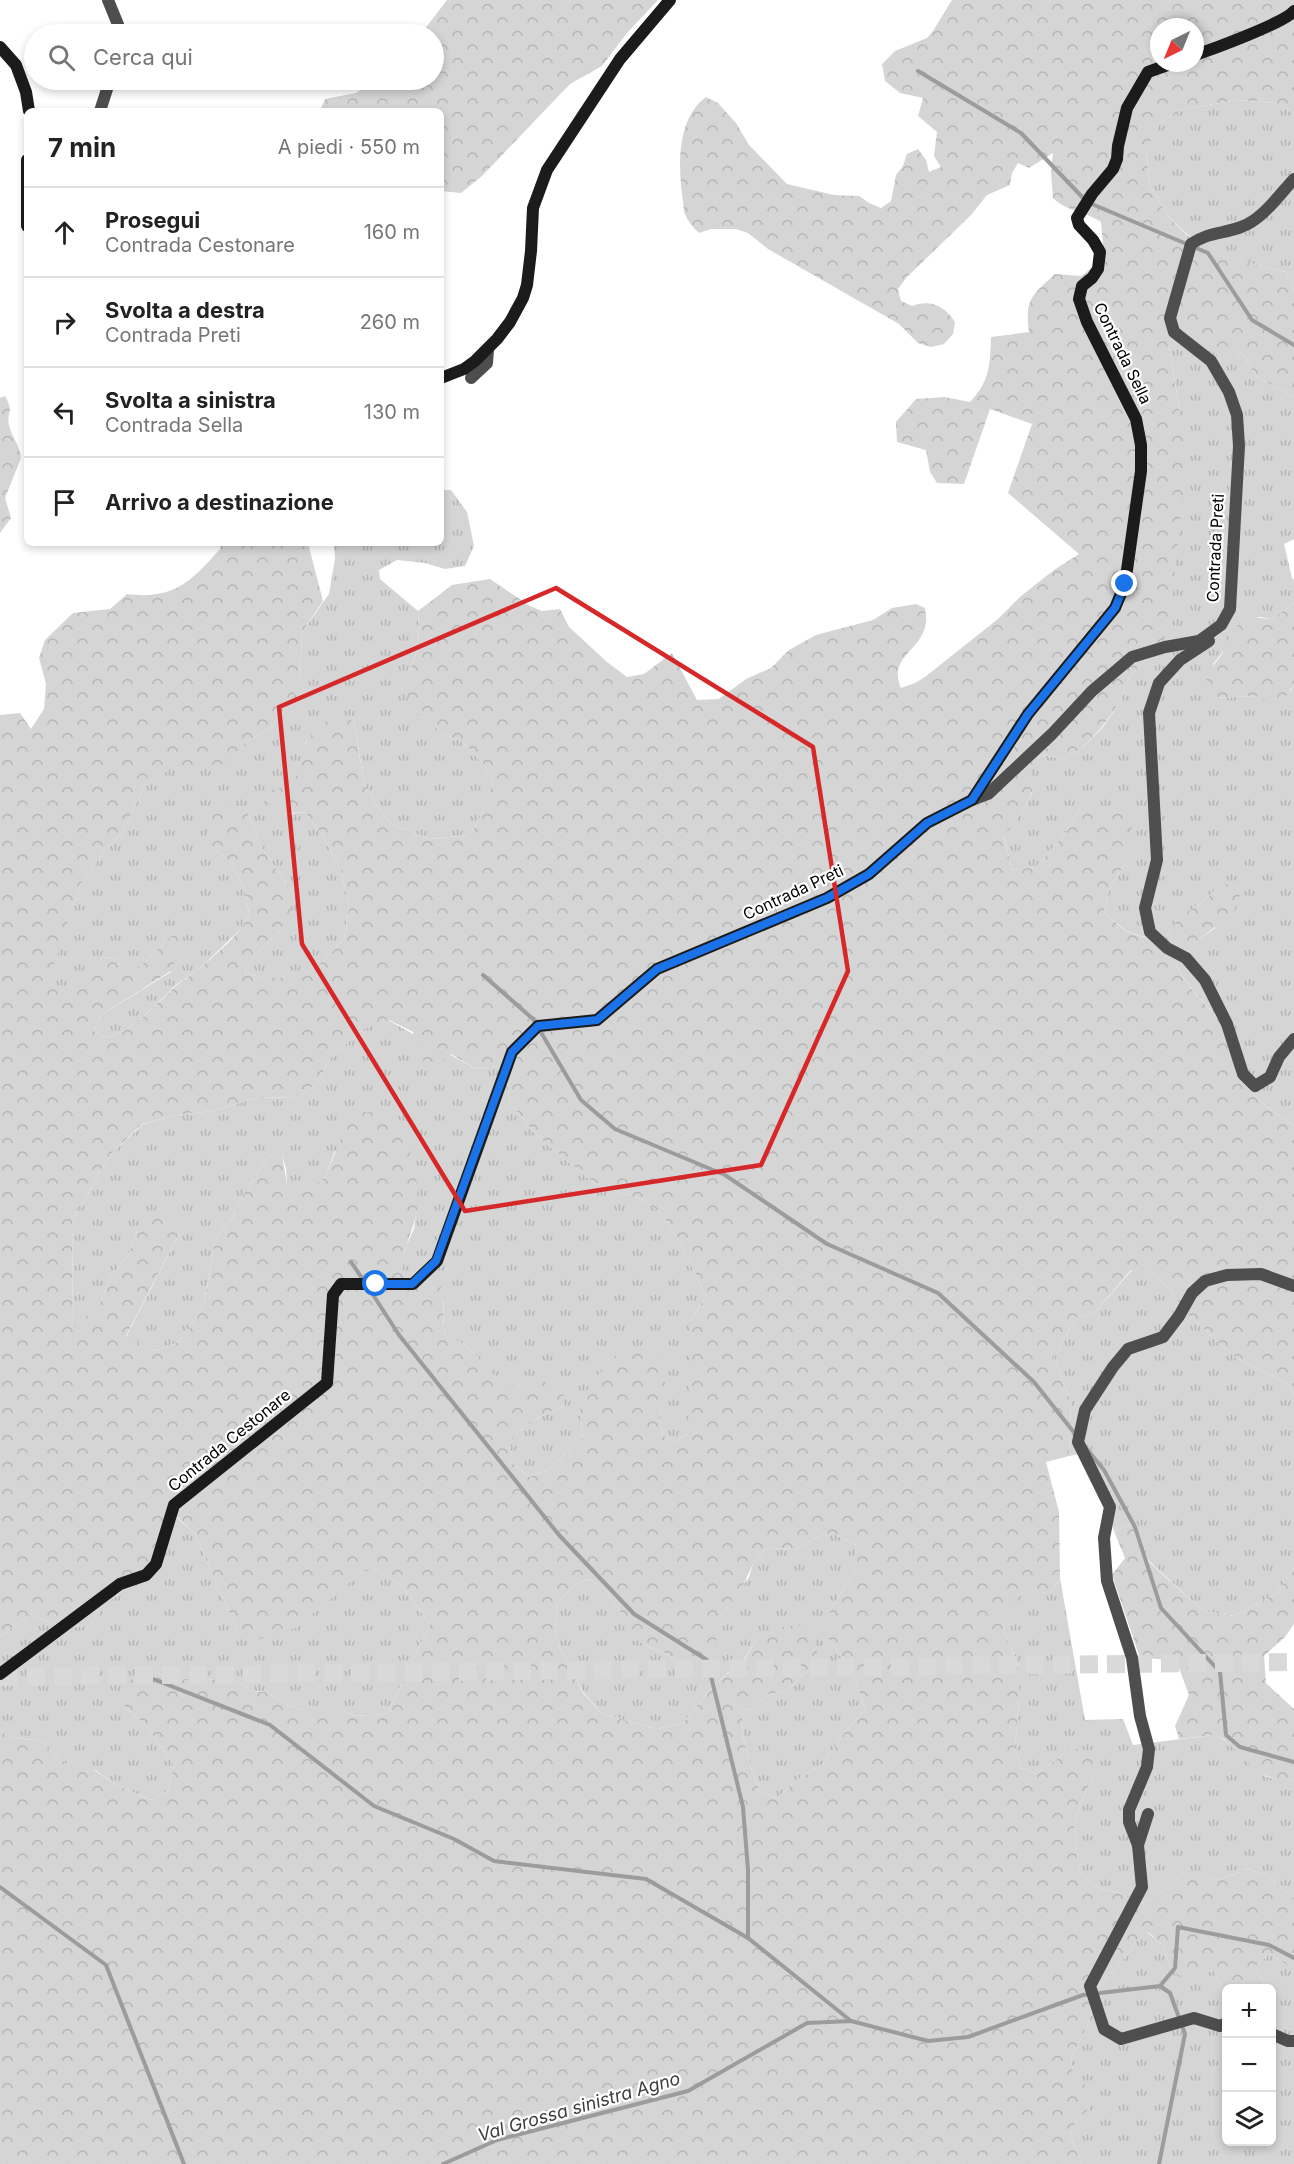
<!DOCTYPE html>
<html lang="it">
<meta charset="utf-8">
<style>
:root{--surface:#fff;--page:#f2f2f2;--text:#222;--muted:#767676;--line:#e0e0e0}
body{margin:0;font-family:Inter,sans-serif;background:var(--page);color:var(--text)}
.controls{position:absolute;right:18px;bottom:18px;display:grid;overflow:hidden;border-radius:9px;box-shadow:0 3px 9px #0003}
.controls button{width:54px;height:54px;display:grid;place-items:center;padding:0;border:0;border-bottom:2px solid var(--line);background:var(--surface);color:var(--text);font:30px sans-serif}
.compass{position:absolute;left:1150px;top:18px;width:54px;height:54px;border-radius:50%;background:var(--surface);box-shadow:0 3px 9px #0003;rotate:223deg}
.stop{position:absolute;width:18px;height:18px;margin:-14px;border:4px solid #1a73e8;border-radius:50%;background:#fff}
.stop.end{background:#1a73e8;border-color:#fff;box-shadow:0 2px 6px #0008}
.list{margin:0;padding:0;list-style:none}
h2{display:flex;justify-content:space-between;align-items:center;height:78px;margin:0;padding:0 24px;font-size:26px}
h2 small{font-size:20px;font-weight:400;color:var(--muted)}
.list li{display:grid;grid-template-columns:39px 1fr auto;gap:18px;align-items:center;box-sizing:border-box;height:90px;padding:0 24px;border-top:2px solid var(--line)}
.list b{display:block;font-size:22px;white-space:nowrap}
.list p{margin:0;font-size:20px;white-space:nowrap;color:var(--muted)}
.list em{font-size:20px;font-style:normal;color:var(--muted)}
.icon{flex:none;width:33px;height:33px;fill:none;stroke:currentColor;stroke-width:2;stroke-linecap:round;stroke-linejoin:round}
.map{position:relative;flex:none;width:1294px;height:2164px;overflow:hidden}
.search{position:absolute;background:var(--surface);box-shadow:0 3px 9px #0003;left:24px;top:24px;width:420px;height:66px;display:flex;align-items:center;gap:15px;box-sizing:border-box;padding:0 21px;border-radius:33px;color:var(--muted);font-size:22px}
.panel{position:absolute;background:var(--surface);box-shadow:0 3px 9px #0003;left:24px;top:108px;width:420px;height:438px;border-radius:9px}
.map>svg:first-child{display:block}
.grass{fill:url(#grass-tufts)}
.forest{fill:url(#forest-crowns);fill-rule:evenodd}
.lines{fill:none;stroke-linecap:round;stroke-linejoin:round}
.stream{stroke:#9c9c9c;stroke-width:4}
.highway-tunnel{stroke:#d9d9d9;stroke-width:18;stroke-dasharray:18 9;stroke-linecap:butt}
.street{stroke:#4e4e4e;stroke-width:12}
.secondary{stroke:#1b1b1b;stroke-width:12}
.route{stroke:#1a73e8;stroke-width:8}
.marked{fill:none;stroke:#d62828;stroke-width:4.5;stroke-linejoin:round}
.labels{text-anchor:middle;stroke-width:4.5;stroke-linejoin:round;paint-order:stroke}
.street-label{font-size:16px;fill:#000;stroke:#fff}
.water-label{font-size:18px;font-style:italic;fill:#3d3d3d;stroke:#fff}
</style>
<div class="map">
<svg width="1294" height="2164" viewBox="0 0 1294 2164">
<defs>
<pattern id="grass-tufts" width="24" height="20" patternUnits="userSpaceOnUse" patternTransform="scale(1.5)"><rect width="24" height="20" fill="#d5d5d5"/><path d="M3 7l-1-3M5 7V3M7 7l1-3M15 17l-1-3M17 17v-4M19 17l1-3" fill="none" stroke="#b5b5b5"/></pattern>
<pattern id="forest-crowns" width="20" height="18" patternUnits="userSpaceOnUse" patternTransform="scale(1.5)"><rect width="20" height="18" fill="#d5d5d5"/><path d="M2 6a3 3 0 1 1 6 0M12 15a3 3 0 1 1 6 0" fill="none" stroke="#b5b5b5"/></pattern>
</defs>
<rect width="100%" height="100%" fill="#fff"/>
<g class="grass">
<polygon points="1238,100 1275,103 1294,113 1294,291 1286,272 1206,252 1167,215 1150,186 1146,148 1161,122 1185,109"/>
<path d="M1189,341l21,7 16,14 15,-10 16,25 37,20v142l-10,5 8,34 2,2v23l-22,16 -13,-2 -30,16v12l-16,19 -2,34 48,-2 32,-5 3,-8v443c-27,-20 -44,-27 -57,-60 -4,-9 -2,-22 -7,-31 -16,-25 -41,-44 -54,-70l20,-23 19,-14 8,-45 -19,18 -24,15 -15,22c-34,-1 -36,-4 -61,-26l5,-22 16,-26 -45,-55 -16,26 -28,32 -24,3 -8,-34 20,-27 8,-16 -2,-28 13,-10 21,4 17,-10 22,-22 17,-25 10,-26 26,-26 24,-238 -11,-66z"/>
<path d="M441,490h10l16,22 7,34 -9,20 -20,3 -20,-6 -28,-3 -18,10 1,9 38,32c3,35 -2,46 -16,78l42,46 17,6 21,21 12,19c-8,19 -12,38 -25,54l-39,4 -36,-13 -16,-18 -14,-25 -10,-61 -19,-9 -30,30 -7,33 -12,12 4,26 15,-2 17,23 19,35 8,36 -5,33 -29,30 -9,4h-12l-14,5h-18l-18,-6 14,-20 22,-21 12,-40 -31,-44 -13,-33 -37,32 19,16 15,27 4,25 -8,15 -43,41 -21,14 -34,33 -19,14 -19,7 -11,-7 7,-16 70,-43v-36l-26,26 -16,11 -8,-6 -6,-10 -13,1 -32,31 -14,-3 -5,-14 29,-87 21,-29 21,-23 23,-48 26,-17 19,-2 56,-23 27,-17 16,-23 11,-24 2,-47 27,-38 6,-35 -1,-16h107z"/>
<path d="M388,1020l88,49 22,-3 9,15 3,22 28,34 56,46 49,17 19,14 19,30 25,52 -16,25v89l-2,24 -15,8 -10,-7 -4,-17 4,-11 -84,-2 4,33 -35,32 -19,7 -19,-16c0,-6 0,-15 2,-20 7,-16 37,-29 53,-35l-23,-25c-6,2 -12,5 -18,6 -26,2 -40,-25 -57,-40 -7,-6 -14,-7 -22,-10l-2,-21 1,-19 -38,-16 -5,-12 5,-23 8,-17 3,-23 -4,-43 -78,-12 -10,26 -20,16 -18,-9 -1,-16 -6,-19 -13,10 -25,38 -9,21 -11,11 -7,12 -10,60 -13,22 -14,19 -23,9 -29,-14 56,-109 -45,3 -9,25 -17,20 -10,25 -28,29 -1,-108 37,-66 34,-32 34,-9 36,-4 42,-13 44,-1 17,-13 16,-28 31,-27z"/>
<polygon points="1132,1270 1148,1270 1170,1289 1186,1313 1235,1357 1287,1383 1294,1394 1294,1568 1277,1593 1234,1616 1203,1611 1148,1560 1136,1523 1114,1531 1089,1452 1069,1456 1071,1403 1054,1357 1076,1318 1096,1311"/>
<polygon points="173,1514 195,1534 237,1630 335,1593 362,1572 377,1569 401,1585 430,1624 387,1714 355,1716 341,1710 302,1710 289,1706 266,1692 252,1691 236,1681 174,1678 157,1673 123,1705 147,1727 174,1765 168,1791 150,1800 113,1783 95,1770 75,1772 55,1755 45,1744 34,1740 13,1738 0,1731 0,1637 30,1614 62,1627 89,1626 106,1604 130,1585 162,1548"/>
<path d="M832,1533l24,12v24l-27,44v28l22,26 14,43 -19,21 -23,33 -28,17 -18,18 -17,-8c-11,-26 -19,-51 -18,-80l10,-3 16,-14 18,-2 28,-28 -58,-24 -11,18 -31,27 -31,38 -25,6 -56,-15 -20,-23 -9,-21 -14,-23 -4,-17 2,-26 17,-19 15,-6 16,10 18,27 10,21 15,10 17,6 16,13 37,-38 4,-14 27,-37 4,-13 13,-16 31,1 20,-12z"/>
<path d="M1060,1578l25,142 38,-1 10,26 82,-10c32,13 35,51 79,44v119l-26,-22 -20,-7 -30,11 -35,-7 -26,23 -17,8 -18,-10 -29,-8 -14,-14 -5,-49 12,-32 8,-13 -24,-30 -15,13 -19,13 -15,-6 -6,-20 4,-47v-33l-16,-40 2,-21 20,-16 25,2z"/>
<polygon points="1147,1932 1162,1945 1170,1966 1202,1973 1214,1971 1226,1995 1226,2142 1272,2142 1272,1988 1265,1988 1256,1966 1269,1954 1289,1966 1294,1966 1294,2164 1082,2164 1070,2135 1076,2121 1090,2108 1073,2071 1071,2059 1088,2024 1097,1988 1126,1956 1136,1941"/>
</g>
<g class="forest">
<polygon points="447,0 658,0 627,33 602,66 570,84 482,176 461,193 441,191 441,111 320,111 325,99 356,93 376,80 434,80 434,34 421,34"/>
<path d="M952,0h342v113l-19,-10 -37,-3 -53,9 -24,13 -15,27 4,37 17,29 20,20 20,17 79,20 8,19v106l-37,-20 -16,-25 -15,10c-22,-18 -29,-22 -57,-16l18,109 -18,172 -13,23 -26,26 -10,26 -18,25 -21,22 -17,10 -21,-4 -12,10 1,27 -8,17 -20,28 8,33 24,-3 28,-32 16,-26 19,-4 31,11 3,25 -8,23 -16,26 -5,22c25,23 27,25 61,26l15,-22 24,-15 19,-18 19,6 -9,24 -37,29 -20,23c13,27 38,45 54,70 6,9 3,22 7,31 13,33 30,40 57,60v268l-7,-11 -52,-26 -49,-44 -16,-24 -22,-19h-17l-35,41 -20,7 -22,39 17,46 -2,53 -23,6 13,50 1,66 -10,15 -25,-1 -19,15 -3,21 16,40v33l-4,47 6,20 15,6 19,-13 15,-13 17,2 8,9 -1,19 -8,13 -12,32 5,49 14,14 29,8 18,10 17,-8 27,-24 34,8 30,-11 20,7 26,22v68h-5l-20,-12 -13,12 9,22h-39v7l-12,-24 -34,6 -10,-11 -8,-21 -14,-13 -12,9 -10,15 -29,32 -9,36 -17,35 2,12 19,23 -2,14 -14,13 -6,14 12,29h-1082v-433l13,7 21,2 11,4 10,11 20,16 19,-1 19,13 37,17 18,-9 6,-26 -27,-38 -24,-22 -1,-16 13,-13 22,-3 17,5 62,3 16,10 14,1 23,14 13,4h39l14,6 32,-2 43,-90 -29,-39 -24,-16 -15,3 -66,56 -40,12 -19,-10 -42,-96 -21,-20 -12,34 -5,28c-36,12 -45,20 -68,50l-27,1 -32,-13 -30,23v-922l20,-2 11,16 13,-20 2,-25 -7,-26 6,-18 28,-27 37,-4 17,-15c46,6 64,-12 93,-45l1,-6h87l15,58 -21,31 -2,47 -10,24 -17,23 -27,17 -26,23 -48,2 -27,17 -23,48 -21,23 -21,29 -28,86 5,15 13,2 32,-30 13,-1 6,10 8,5 16,-10 26,-26h13l-13,35 -70,44 -7,16 11,7 19,-7 19,-14 35,-33 20,-14 30,-27 13,-14 8,-15 -4,-25 -15,-27 -19,-16 -6,-22 8,-16 24,-4 11,10 13,33 31,44 -1,18 -11,22 -22,21 -14,20 18,6h18l14,-5h12l9,-4 29,-30 5,-33 -8,-36 -19,-35 -17,-23c-17,2 -28,1 -43,-8l10,-14c34,-6 22,-22 33,-46 6,-11 21,-22 30,-32l19,10 10,61 14,25 16,18 36,13 39,-4c14,-17 16,-35 25,-54l-12,-19 -21,-21 -17,-6 -28,-22 -14,-25c14,-31 19,-41 16,-77l34,-26 38,-6 40,27 12,5 18,-2 9,18 38,35 20,15 17,-3 28,-21 25,47 22,-1 27,-20 25,-11 18,-18 27,-15 57,-15 19,-12 24,-4 9,4c0,4 2,10 1,14 -3,29 -39,34 -25,66l14,-5 10,-6 73,-58 23,-23 33,-26 25,-16 -71,-61 24,-69 -42,-15 -26,75 -27,-1 -7,-11 -4,-22 -29,-8 -1,-20 20,-23 28,-2 26,5c20,-21 20,-37 21,-65l38,-5c-4,-33 2,-36 26,-58l27,2 17,-15 4,-17 -2,-22c-16,-11 -34,-10 -48,-24l-2,-26 2,-19 -24,15 -11,-5 -6,10 -2,12 -23,10 -16,20 -65,63 -8,11 3,12 11,5c18,-7 33,0 43,16l-2,12 -9,10 -13,3 -13,-4 -19,-19 -131,-75 -20,-16 -12,-4h-25l-12,4c-6,-6 -11,-11 -14,-19 -2,-4 -1,-9 -2,-13 -5,-33 -7,-82 23,-104l12,6 18,20 13,22 38,39 47,11 25,1 10,7 12,5 10,-7 5,-26 7,-9 4,-12 11,-5 8,11 3,12 12,-5 -7,-11 3,-24 -19,-16 5,-18 -23,-5 -15,-12 -3,-17 13,-13 32,-13 6,-7zM1159,27h36v36h-36zM389,1020l24,12 8,28 16,4 14,-10 25,15 22,-3 9,15 3,22 28,34 56,46 49,17 19,14 19,30 25,52 -16,25 -2,113 -15,8 -10,-7 -4,-17 4,-11 3,-34 -7,-20 -13,-6 -23,3 -30,30 -14,25 4,33 -35,32 -19,7 -19,-16c0,-6 0,-14 2,-20 7,-16 37,-29 53,-35l-2,-14 -21,-12c-6,3 -13,6 -18,7 -26,1 -40,-25 -57,-40 -7,-6 -14,-8 -22,-10l-2,-21 1,-19 -6,-18 -32,1c-10,-24 8,-46 11,-71 3,-31 -7,-63 -20,-90l-16,-7h-18l-18,17 -20,48 -20,15 -18,-8 -6,-36 -14,11 -25,38 -9,21 -11,11 -7,12 -10,60 -13,22 -14,19 -23,9 -29,-15 56,-108 -14,-14 -17,-1 -14,18 -9,25 -17,20 -10,25 -28,28 -1,-107 37,-66 33,-32 35,-9 36,-4 42,-13 44,-1 17,-13 16,-28 31,-27zM832,1533l24,12v24l-27,44v28l22,26 14,43 -19,21 -23,33 -28,17 -18,18 -17,-8c-11,-26 -19,-51 -18,-80l10,-3 16,-14 18,-2 28,-28 4,-16 -15,-23 -32,3 -15,12 -11,19 -31,26 -31,38 -25,6 -56,-15 -20,-22 -9,-22 -14,-23 -4,-17 2,-26 17,-19 15,-6 16,10 18,27 9,21 16,10 17,6 16,13 18,5 15,-19 8,-38 20,-26 11,-24 13,-16 31,1 20,-12z"/>
<path d="M5,396c10,18 1,15 4,29 2,11 11,20 12,33l-16,40 6,20 -11,15v-135z"/>
<path d="M1294,603v80c-5,13 -11,17 -25,20l-10,-7 -48,2c-17,-33 18,-34 18,-65l18,-16 25,2z"/>
<polygon points="1136,1523 1148,1561 1203,1611 1234,1616 1277,1593 1294,1568 1294,1624 1285,1637 1264,1656 1266,1683 1294,1709 1294,1779 1280,1781 1258,1773 1224,1739 1215,1735 1179,1739 1175,1726 1189,1695 1176,1660 1140,1658 1112,1575 1125,1558 1114,1531"/>
</g>
<g class="lines">
<g class="stream">
<polyline points="918,71 1021,133 1087,202 1208,253 1252,320 1294,345"/>
<polyline points="483,975 533,1019 581,1100 615,1129 725,1175 827,1244 938,1293 1034,1382 1076,1435"/>
<polyline points="351,1262 364,1281"/>
<polyline points="368,1287 399,1335 559,1535 634,1614 707,1660 743,1807 748,1870 748,1938"/>
<polyline points="1086,1448 1104,1470 1135,1527 1161,1608 1220,1672 1226,1735 1240,1747 1294,1762"/>
<polyline points="153,1679 270,1725 374,1806 454,1839 494,1861 646,1879 748,1938 851,2021"/>
<polyline points="0,1887 106,1965 184,2164"/>
<polyline points="443,2164 497,2140 688,2091 807,2023 851,2021 928,2041 968,2037 1083,1995 1160,1986 1175,1968 1178,1927 1269,1945 1294,1958"/>
<polyline points="1159,2164 1185,2034 1170,1993 1160,1986"/>
</g>
<polyline class="highway-tunnel" points="0,1677 1294,1662"/>
<g class="street">
<polyline points="108,0 119,27 119,34"/>
<polyline points="100,111 110,80"/>
<polyline points="471,378 487,363 488,350"/>
<polyline points="1209,641 1180,660 1159,683 1149,713 1157,860 1145,908 1150,932 1167,948 1186,958 1205,980 1227,1024 1243,1074 1255,1086 1270,1077 1279,1057 1294,1039"/>
<path d="M972,800l16,-6 64,-60 40,-43 40,-34 33,-10 34,-6 22,-16 9,-16 9,-163 -2,-31 -8,-23 -18,-31 -37,-29 -4,-14 21,-74c18,-12 31,-10 50,-17 21,-7 38,-32 53,-48"/>
<polyline points="1148,1814 1138,1845 1142,1887 1090,1986 1104,2029 1121,2039 1194,2018 1220,2026 1226,2023"/>
<polyline points="1138,1845 1129,1822 1129,1810 1147,1767 1149,1749 1140,1716 1132,1658 1107,1581 1104,1538 1110,1507 1078,1442 1085,1410 1113,1367 1128,1349 1163,1337 1179,1316 1192,1293 1205,1281 1227,1275 1261,1274 1294,1286"/>
<polyline points="1272,2034 1288,2041 1294,2041"/>
</g>
<g class="secondary">
<polyline points="0,47 16,65 26,92 29,111"/>
<path d="M1195,55c18,-6 89,-32 99,-44"/>
<polyline points="27,160 27,226"/>
<polyline points="441,378 464,369 475,361 497,339 510,322 523,298 527,285 531,251 533,208 547,170 620,59 670,0"/>
<polyline points="0,1674 120,1584 146,1575 156,1564 174,1505 327,1383 333,1295 341,1284 413,1284 437,1261 512,1052 538,1026 597,1020 657,969 827,898 869,874 927,823 972,800 1028,714 1115,608 1125,584 1141,471 1141,445 1136,419 1087,322 1079,299 1082,286 1092,278 1098,269 1100,252 1093,240 1079,225 1077,218 1092,194 1113,169 1117,159 1118,146 1127,108 1148,72 1173,63"/>
</g>
</g>
<g class="lines">
<polyline class="route" points="376,1284 412,1284 436,1261 512,1052 538,1026 597,1020 657,969 827,898 869,874 927,823 972,800 1028,714 1115,608 1125,584"/>
</g>
<path class="marked" d="M556,588l257,159 35,224 -87,194 -296,46 -163,-267 -23,-237z"/>
<g class="labels">
<g class="street-label">
<text transform="translate(1123 353) rotate(64)" y="6">Contrada Sella</text>
<text transform="translate(1215 548) rotate(-87)" y="6">Contrada Preti</text>
<text transform="translate(793 892) rotate(-25)" y="6">Contrada Preti</text>
<text transform="translate(229 1440) rotate(-39)" y="6">Contrada Cestonare</text>
</g>
<g class="water-label">
<text transform="translate(579 2107) rotate(-16)" y="6">Val Grossa sinistra Agno</text>
</g>
</g>
</svg>
<div class="controls">
<button>+</button>
<button>−</button>
<button><svg class="icon" aria-label="layers" viewBox="0 0 24 24"><path d="M12 4l9 5-9 5-9-5zM3 14l9 5 9-5"/></svg></button>
</div>
<svg class="compass" viewBox="-18 -18 36 36"><path d="M0-13l5 13h-10z" fill="#e53935"/><path d="M0 13l5-13h-10z" fill="#767676"/></svg>
<div class="stop" style="left:376px;top:1284px"></div>
<div class="stop end" style="left:1125px;top:584px"></div>
<div class="search"><svg class="icon" aria-label="search" viewBox="0 0 24 24"><circle cx="10" cy="10" r="6"/><path d="M15 15l6 6"/></svg>Cerca qui</div>
<section class="panel">
<h2>7 min<small>A piedi · 550 m</small></h2>
<ul class="list">
<li><svg class="icon" aria-label="ahead" viewBox="0 0 24 24"><path d="M12 20V5M6 11l6-6 6 6"/></svg><div><b>Prosegui</b><p>Contrada Cestonare</p></div><em>160 m</em></li>
<li><svg class="icon" aria-label="right" viewBox="0 0 24 24"><path d="M7 20v-9h11M14 6l5 5-5 5"/></svg><div><b>Svolta a destra</b><p>Contrada Preti</p></div><em>260 m</em></li>
<li><svg class="icon" aria-label="left" viewBox="0 0 24 24"><path d="M17 20v-9H6M10 6l-5 5 5 5"/></svg><div><b>Svolta a sinistra</b><p>Contrada Sella</p></div><em>130 m</em></li>
<li><svg class="icon" aria-label="arrive" viewBox="0 0 24 24"><path d="M6 21V4h12l-3 4 3 4H6"/></svg><div><b>Arrivo a destinazione</b></div></li>
</ul>
</section>
</div>
